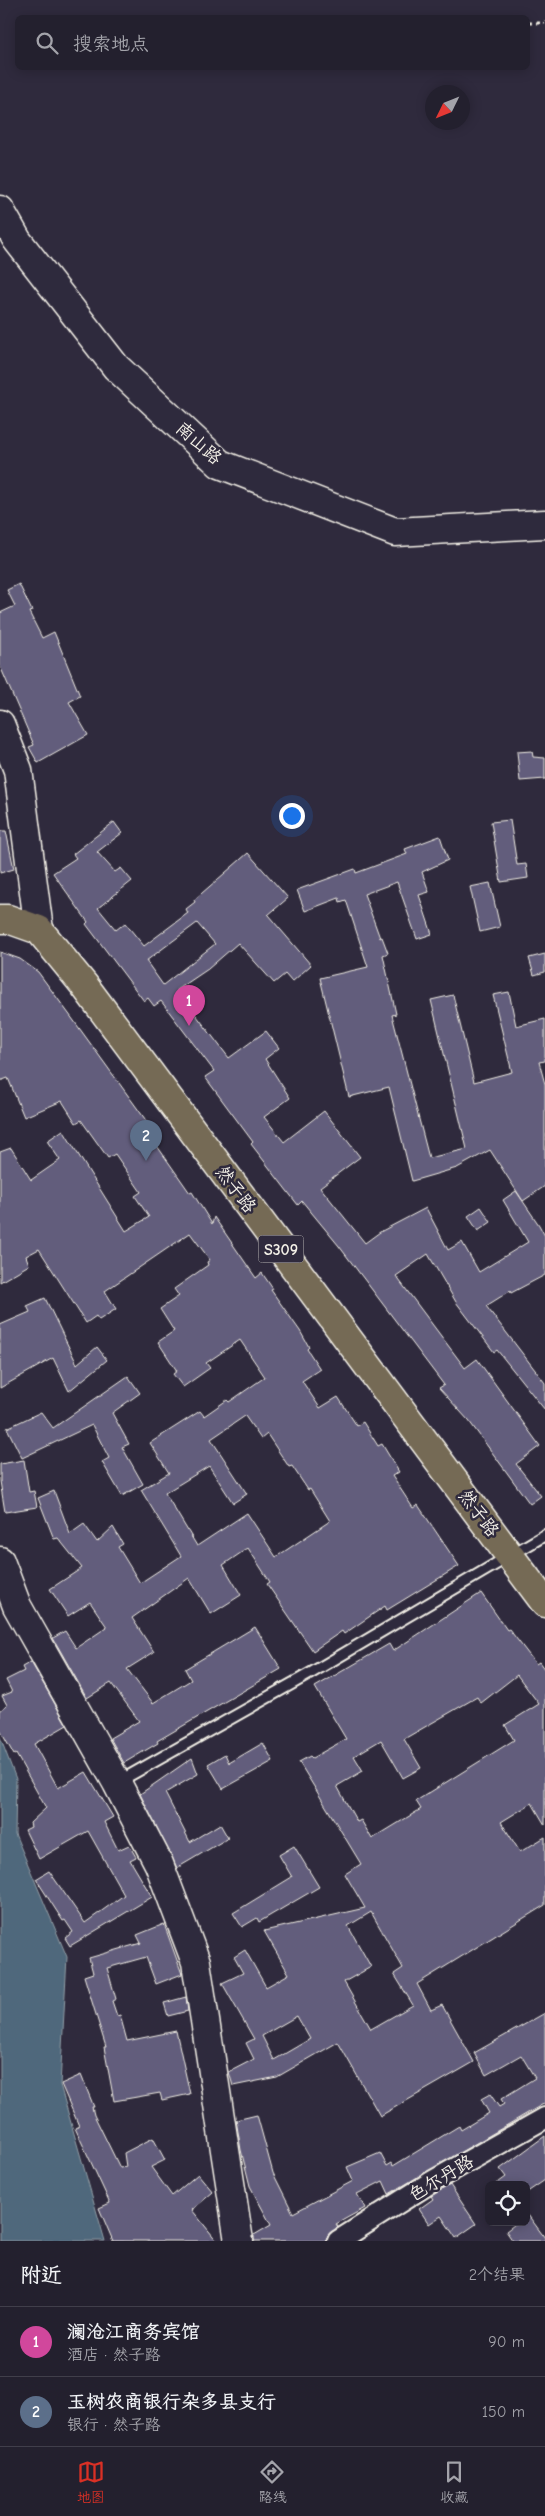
<!DOCTYPE html>
<html lang="zh">
<meta charset="utf-8">
<style>
:root{--surface:#23202e;--page:#2b2836;--text:#f1f3f6;--muted:#a3a3aa;--line:#403e4a;--accent:#d93025}
body{margin:0;font-family:"Comic Neue","LXGW WenKai TC",sans-serif;background:var(--page);color:var(--text)}
.controls{position:absolute;right:15px;bottom:15px;display:grid;overflow:hidden;border-radius:8px;box-shadow:0 2px 12px #0003}
.controls button{width:45px;height:45px;display:grid;place-items:center;padding:0;border:0;border-bottom:1px solid var(--line);background:var(--surface);color:var(--text);font:25px sans-serif}
.compass{position:absolute;left:425px;top:85px;width:45px;height:45px;border-radius:50%;background:var(--surface);box-shadow:0 2px 12px #0003;rotate:227deg}
.you{position:absolute;left:291px;top:815px;width:18px;height:18px;margin:-12px;border:4px solid #fff;border-radius:50%;background:#1a73e8;box-shadow:0 0 0 8px #1a73e833}
.badge{display:grid;place-items:center;width:32px;height:32px;border-radius:50%;background:var(--accent);color:#fff;font-size:16px;font-weight:700}
.pin{position:absolute;translate:-50% -41px;filter:drop-shadow(0 1px 2px #0008)}
.pin::after{content:'';position:absolute;top:26px;width:18px;height:15px;background:inherit;clip-path:polygon(0 0,100% 0,50% 100%)}
.list{margin:0;padding:0;list-style:none}
h2{display:flex;justify-content:space-between;align-items:center;height:65px;margin:0;padding:0 20px;font-size:21px}
h2 small{font-size:16px;font-weight:400;color:var(--muted)}
.list li{display:grid;grid-template-columns:32px 1fr auto;gap:15px;align-items:center;box-sizing:border-box;height:70px;padding:0 20px;border-top:1px solid var(--line)}
.list b{display:block;font-size:19px;white-space:nowrap}
.list p{margin:0;font-size:16px;white-space:nowrap;color:var(--muted)}
.list em{font-size:16px;font-style:normal;color:var(--muted)}
.icon{flex:none;width:28px;height:28px;fill:none;stroke:currentColor;stroke-width:2;stroke-linecap:round;stroke-linejoin:round}
.map{position:relative;flex:none;width:545px;height:2241px;overflow:hidden}
.search{position:absolute;background:var(--surface);box-shadow:0 2px 12px #0003;left:15px;right:15px;top:15px;height:55px;display:flex;align-items:center;gap:12px;box-sizing:border-box;padding:0 18px;border-radius:8px;color:var(--muted);font-size:19px}
.sheet{height:205px;background:var(--surface)}
nav{display:flex;justify-content:space-around;align-items:center;box-sizing:border-box;height:70px;border-top:1px solid var(--line);background:var(--surface);font-size:14px;color:var(--muted)}
nav a{display:grid;justify-items:center;gap:2px}
nav .on{color:var(--accent)}
.map>svg:first-child{display:block}
.water{fill:#50687b;stroke:#929fa7}
.building{fill:#625d7b;stroke:#f4f1e8;fill-rule:evenodd}
.lines{fill:none;stroke-linecap:round;stroke-linejoin:round}
.lane-casing{stroke:#f4f1e8;stroke-width:14}
.street-casing{stroke:#f4f1e8;stroke-width:24}
.secondary-casing{stroke:#f4f1e8;stroke-width:31}
.primary-casing{stroke:#f4f1e8;stroke-width:31}
.path{stroke:#f4f1e8;stroke-width:3;stroke-dasharray:4 4;stroke-linecap:butt}
.lane{stroke:#2f2a3d;stroke-width:10}
.street{stroke:#2f2a3d;stroke-width:20}
.secondary{stroke:#2f2a3d;stroke-width:28}
.primary{stroke:#756a55;stroke-width:28}
.labels{text-anchor:middle;stroke-width:5;stroke-linejoin:round;paint-order:stroke}
.shield{fill:#2f2a3d;stroke:#b9b5b5;stroke-width:1}
.shield-label{font-size:16px;font-weight:bold;fill:#f4f1e8}
.street-label{font-size:18px;fill:#f4f1e8;stroke:#2f2a3d}
</style>
<div class="map">
<svg width="545" height="2241" viewBox="0 0 545 2241">
<rect width="100%" height="100%" fill="#2f2a3d"/>
<filter id="ink" filterUnits="userSpaceOnUse"><feTurbulence type="fractalNoise" baseFrequency=".02" numOctaves="2"/><feDisplacementMap in="SourceGraphic" scale="10" xChannelSelector="R" yChannelSelector="G"/><feConvolveMatrix kernelMatrix="1 2 1 2 8 2 1 2 1" color-interpolation-filters="sRGB"/></filter>
<g filter="url(#ink)">
<polygon class="water" points="0,1737 16,1779 15,1834 67,1957 60,2085 105,2241 0,2241"/>
<g class="building">
<polygon points="19,584 32,611 29,612 42,638 54,632 80,696 69,702 88,735 38,763 29,747 34,745 0,666 0,613 15,606 7,590"/>
<polygon points="532,751 533,757 545,758 545,779 520,781 517,752"/>
<polygon points="510,820 517,865 526,864 528,878 501,882 491,822"/>
<path d="M114,822l8,11 -25,19 18,20 6,-4 11,13 -34,27 18,22 9,-7 19,23 44,-33 -2,-4 9,-7 -1,-2 54,-47 40,45 -20,17 43,50 -19,17 -7,-8 -11,9 -36,-40 -30,26 -31,21 52,68 37,-27 13,17 -14,11 25,39 -26,19 20,25 40,-31 36,46 -40,30 45,56 15,-11 46,-24 22,42 14,-8 17,30 49,-30 -25,-42 13,-9 23,34 6,11v39l-34,18 -1,-2 -24,15 59,77v27l-48,-60 -3,2 -38,-50 -28,-48 -32,22 69,92 12,-9 63,87 -24,18 25,32 -11,8 -61,-83 -30,-33 5,-3 -105,-139 -37,-45 -4,4 -47,-61 2,-2 -48,-65 9,-6 -53,-70 -7,5 -6,-8 -4,3 -58,-77 2,-2 -35,-49 23,-15 -3,-4zM197,923l18,21 -52,41 -17,-24z"/>
<polygon points="0,831 6,831 14,869 0,873"/>
<polygon points="440,836 448,860 422,872 429,892 419,895 432,934 417,939 397,882 364,894 380,938 382,937 388,953 383,955 396,1014 392,1015 429,1158 467,1149 431,1000 453,995 474,1082 512,1072 493,995 509,992 516,1026 545,1019 545,1061 539,1062 545,1084 545,1186 523,1201 490,1150 457,1168 412,1181 389,1087 349,1097 320,978 368,967 346,900 340,902 339,898 305,911 297,890 355,869 356,873 407,854 405,849"/>
<polygon points="490,883 500,927 480,932 470,887"/>
<path d="M0,952l20,7 18,13 31,42 84,116 -5,3 42,60 2,-1 20,32 2,-7 42,61 6,-5 11,16 -2,1 29,41 9,16 -2,2 13,20 -18,12 18,27 18,-11 19,29 6,-4 15,24 4,-2 17,28 -7,4 21,32 5,-3 41,61 -72,44 -2,-4 -41,28 -2,-3 -29,20 -46,-67 3,-2 -22,-34 -25,17 18,30 -30,19 -22,-36 -57,40 22,34 -27,17 26,34 38,-23 -6,-11 70,-42 26,42 -124,72 1,2 -34,20 -14,-25 29,-17 -28,-38 -24,15 -34,-60 12,-7 11,17 31,-21 -17,-25 -22,14 -18,-27 32,-21 -24,-30 -4,1 -16,-41 16,-7 16,43 14,-10 13,18 16,-15 10,17 -5,3 22,36 41,-27 -40,-66 28,-17 -19,-30 50,-32 4,5 23,-16 2,2 36,-25 -25,-37 -34,23 4,5 -27,19 -10,-13 4,-3 -19,-29 16,-11 -14,-22 19,-13 -5,-7 34,-24 -1,-3 3,-2 -20,-27 -85,58 11,18 -17,11 -3,-4 -10,7 -47,-74 -13,7 3,9 -29,17v-130l11,-4 20,32 29,-20 -13,-19 16,-11 63,101 23,-14 -14,-21 6,-4 -26,-38 -7,4 -27,-38 -5,3 -14,-22 -38,16 -16,-39 -8,3zM245,1416l16,23 6,-5 22,33 3,-1 16,24 2,-1 20,32 -54,36 -29,-44 -50,33 -32,-53 44,-27 24,37 14,-9 -36,-55z"/>
<polygon points="545,954 545,972 534,975 529,958"/>
<polygon points="481,1207 491,1222 478,1231 468,1216"/>
<polygon points="45,1298 77,1364 97,1347 107,1360 69,1391 53,1358 0,1388 0,1325 30,1312 27,1306"/>
<polygon points="128,1376 140,1393 112,1413 129,1444 122,1447 143,1484 122,1496 102,1462 109,1458 92,1425 22,1458 7,1428 41,1412 53,1428"/>
<polygon points="24,1460 29,1492 34,1491 37,1507 5,1512 0,1481 0,1464"/>
<path d="M481,1593l26,37 2,-1 27,35 3,-2 6,8v155l-13,-22 -31,19 19,30 25,-15v68l-128,79 14,26 11,-5 32,57 -94,54 -42,-74 -61,35 -44,9 -4,-14 25,-13 -8,-16 8,-4 -32,-56 21,-10 -9,-16 11,-7 21,37 23,-13 -25,-43 101,-23 -20,-34 16,-10 -62,-102 11,-6 2,2 34,-19 -31,-52 74,-43 4,7zM517,1675l22,29 -34,21 9,15 -98,61 5,8 -49,30 -11,-19 -4,2 -20,-36 26,-15 -9,-15 27,-16 22,38 18,-10 -17,-29 73,-42 4,6zM371,1912l32,56 -9,6 19,31 -42,24 -27,-47 27,-15 -23,-41zM297,2016l13,23 -36,21 -12,-24z"/>
<polygon points="31,1662 67,1725 34,1744 58,1788 86,1772 113,1817 104,1822 118,1850 129,1845 136,1857 130,1860 152,1897 70,1946 65,1938 73,1932 65,1920 63,1921 36,1879 49,1871 85,1923 124,1895 88,1831 39,1859 25,1830 31,1827 30,1823 46,1808 16,1754 14,1755 0,1730 0,1711 7,1705 2,1696 12,1692 6,1680 24,1671 22,1667"/>
<polygon points="263,1743 273,1761 223,1789 208,1764 225,1754 229,1763"/>
<polygon points="192,1758 198,1774 165,1793 190,1842 220,1824 228,1838 177,1868 140,1794"/>
<polygon points="294,1846 319,1887 259,1922 257,1918 242,1927 233,1913 292,1877 279,1855"/>
<polygon points="164,1924 182,1974 156,1984 146,1957 107,1968 116,1999 112,2001 117,2016 120,2015 127,2041 176,2031 190,2094 162,2100 160,2093 114,2101 104,2047 106,2047 84,1976 93,1973 89,1958 141,1943 137,1935"/>
<polygon points="186,1997 188,2011 168,2016 164,2003"/>
<polygon points="545,2013 545,2103 389,2194 383,2181 357,2194 365,2208 336,2224 338,2227 328,2235 326,2241 254,2241 254,2235 271,2225 250,2186 241,2150 236,2120 257,2115 273,2173 293,2213 353,2181 347,2167 380,2153 387,2166 392,2163 393,2166 459,2126 461,2130 489,2113 481,2099 490,2094 499,2107 504,2104 501,2099 535,2078 521,2055 486,2075 474,2053"/>
<polygon points="81,2075 94,2107 92,2107 94,2115 120,2168 126,2167 124,2153 153,2138 165,2160 151,2167 172,2196 198,2174 213,2192 192,2210 217,2241 113,2241 99,2208 110,2203 75,2128 79,2126 61,2084"/>
<polygon points="545,2136 545,2180 526,2193 526,2185 495,2185 506,2177 500,2169"/>
<polygon points="450,2185 476,2224 456,2238 441,2216 429,2224 419,2209 433,2199 431,2196"/>
<polygon points="528,2215 545,2238 545,2241 513,2241 506,2231 518,2222 526,2222"/>
</g>
<g class="lines">
<defs>
<polyline id="lane" points="118,1782 311,1673 545,1535"/>
<polyline id="street" points="338,2241 433,2181 545,2118"/>
<g id="secondary">
<polyline points="0,210 17,240 116,367 220,464 395,532 545,524"/>
<polyline points="0,724 18,770 39,930"/>
<polyline points="0,1561 17,1606 117,1783 159,1864 196,1962 239,2241"/>
</g>
<polyline id="primary" points="0,919 8,919 39,930 84,985 545,1603"/>
</defs>
<use href="#lane" class="lane-casing"/>
<use href="#street" class="street-casing"/>
<use href="#secondary" class="secondary-casing"/>
<use href="#primary" class="primary-casing"/>
<polyline class="path" points="528,23 545,23"/>
<use href="#lane" class="lane"/>
<use href="#street" class="street"/>
<use href="#secondary" class="secondary"/>
<use href="#primary" class="primary"/>
</g>
</g>
<g class="labels">
<rect class="shield" x="258.5" y="1235.5" width="45" height="27" rx="4"/>
<g class="shield-label">
<text x="281" y="1255">S309</text>
</g>
<g class="street-label">
<text transform="translate(199 443) rotate(41)" y="6">南山路</text>
<text transform="translate(236 1189) rotate(53)" y="6">然子路</text>
<text transform="translate(479 1513) rotate(53)" y="6">然子路</text>
<text transform="translate(441 2178) rotate(-31)" y="6">色尔丹路</text>
</g>
</g>
</svg>
<div class="controls">
<button><svg class="icon" aria-label="locate" viewBox="0 0 24 24"><circle cx="12" cy="12" r="6"/><path d="M12 2v4M12 18v4M2 12h4M18 12h4"/></svg></button>
</div>
<svg class="compass" viewBox="-18 -18 36 36"><path d="M0-13l5 13h-10z" fill="#e53935"/><path d="M0 13l5-13h-10z" fill="#a3a3aa"/></svg>
<div class="you"></div>
<div class="pin badge" style="left:189px;top:1026px;background:#d1479c">1</div>
<div class="pin badge" style="left:146px;top:1161px;background:#5c6f8a">2</div>
<div class="search"><svg class="icon" aria-label="search" viewBox="0 0 24 24"><circle cx="10" cy="10" r="6"/><path d="M15 15l6 6"/></svg>搜索地点</div>
</div>
<section class="sheet">
<h2>附近<small>2个结果</small></h2>
<ul class="list">
<li><span class="badge" style="background:#d1479c">1</span><div><b>澜沧江商务宾馆</b><p>酒店 · 然子路</p></div><em>90 m</em></li>
<li><span class="badge" style="background:#5c6f8a">2</span><div><b>玉树农商银行杂多县支行</b><p>银行 · 然子路</p></div><em>150 m</em></li>
</ul>
</section>
<nav>
<a class="on"><svg class="icon" aria-label="map" viewBox="0 0 24 24"><path d="M3 6l6-2 6 2 6-2v14l-6 2-6-2-6 2zM9 4v14M15 6v14"/></svg>地图</a>
<a><svg class="icon" aria-label="directions" viewBox="0 0 24 24"><path d="M12 3l9 9-9 9-9-9zM9 14v-3h6M13 9l2 2-2 2"/></svg>路线</a>
<a><svg class="icon" aria-label="saved" viewBox="0 0 24 24"><path d="M7 4h10v16l-5-4-5 4z"/></svg>收藏</a>
</nav>
